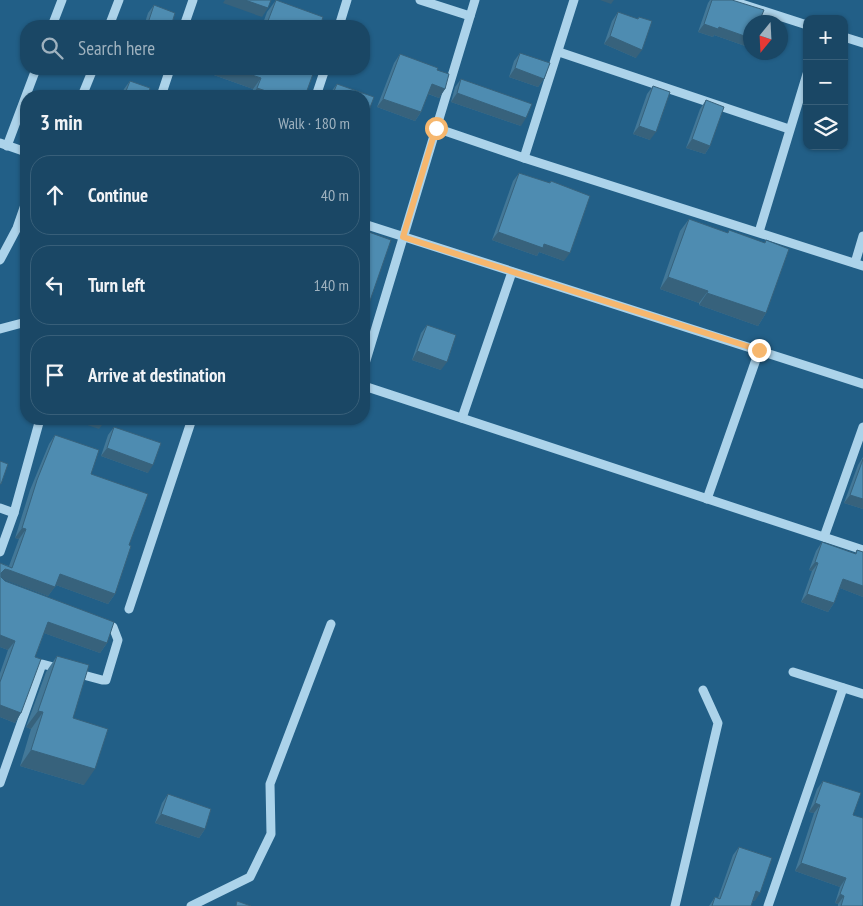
<!DOCTYPE html>
<meta charset="utf-8">
<style>
:root{--surface:#1a4765;--page:#234e6b;--text:#f1f3f6;--muted:#9fb2bf;--line:#385f79}
body{margin:0;font-family:"PT Sans Narrow",sans-serif;background:var(--page);color:var(--text)}
.controls{position:absolute;right:15px;top:15px;display:grid;overflow:hidden;border-radius:10px;box-shadow:0 1px 4px #0004}
.controls button{width:45px;height:45px;display:grid;place-items:center;padding:0;border:0;border-bottom:1px solid var(--line);background:var(--surface);color:var(--text);font:25px sans-serif}
.compass{position:absolute;left:743px;top:15px;width:45px;height:45px;border-radius:50%;background:var(--surface);box-shadow:0 1px 4px #0004;rotate:198deg}
.stop{position:absolute;width:15px;height:15px;margin:-11px;border:4px solid #f6b76e;border-radius:50%;background:#fff}
.stop.end{background:#f6b76e;border-color:#fff;box-shadow:0 1px 5px #0008}
.list{margin:0;padding:0;list-style:none}
h2{display:flex;justify-content:space-between;align-items:center;height:65px;margin:0;padding:0 20px;font-size:21px}
h2 small{font-size:16px;font-weight:400;color:var(--muted)}
.list li{display:grid;grid-template-columns:32px 1fr auto;gap:15px;align-items:center;box-sizing:border-box;height:80px;margin:0 10px 10px;padding:0 10px;border:1px solid var(--line);border-radius:20px}
.list b{display:block;font-size:19px;white-space:nowrap}
.list em{font-size:16px;font-style:normal;color:var(--muted)}
.icon{flex:none;width:28px;height:28px;fill:none;stroke:currentColor;stroke-width:2;stroke-linecap:round;stroke-linejoin:round}
.map{position:relative;flex:none;width:863px;height:906px;overflow:hidden}
.search{position:absolute;background:var(--surface);box-shadow:0 1px 4px #0004;left:20px;top:20px;width:350px;height:55px;display:flex;align-items:center;gap:12px;box-sizing:border-box;padding:0 18px;border-radius:20px;color:var(--muted);font-size:19px}
.panel{position:absolute;background:var(--surface);box-shadow:0 1px 4px #0004;left:20px;top:90px;width:350px;height:335px;border-radius:20px}
.map>svg:first-child{display:block}
.lines{fill:none;stroke-linecap:round;stroke-linejoin:round}
.minor{stroke:#acd3ea;stroke-width:9}
.wall{fill:#437898}
.shaded-wall{fill:#37627c}
.building{fill:#4e8cb1;stroke:#37627c}
.route{stroke:#f6b76e;stroke-width:6}
</style>
<div class="map">
<svg width="863" height="906" viewBox="0 0 863 906">
<rect width="100%" height="100%" fill="#225f87"/>
<g class="lines">
<g class="minor">
<polyline points="420,0 470,16"/>
<polyline points="729,0 807,25"/>
<polyline points="52,26 62,0"/>
<polyline points="109,26 119,0"/>
<polyline points="184,26 193,0"/>
<polyline points="339,26 347,0"/>
<polyline points="844,37 863,43"/>
<polyline points="559,52 789,129"/>
<polyline points="82,96 93,69"/>
<polyline points="161,96 170,69"/>
<polyline points="316,96 325,69"/>
<polyline points="436,128 524,158 863,266"/>
<polyline points="0,143 26,152"/>
<polyline points="7,146 36,69"/>
<polyline points="524,158 574,0"/>
<polyline points="364,224 863,384"/>
<polyline points="759,232 807,74"/>
<polyline points="0,260 17,228 26,202"/>
<polyline points="855,263 863,236"/>
<polyline points="0,329 26,322"/>
<polyline points="364,367 475,0"/>
<polyline points="364,386 863,550"/>
<polyline points="462,418 512,272"/>
<polyline points="707,499 759,351"/>
<polyline points="0,508 14,513"/>
<polyline points="824,537 863,427"/>
<polyline points="0,552 14,513 40,419"/>
<polyline points="129,609 192,419"/>
<polyline points="793,672 863,694"/>
<polyline points="76,673 102,680 106,680 118,640 113,627 101,623"/>
<polyline points="0,783 42,664 61,669"/>
<polyline points="191,906 250,877 271,834 270,784 331,624"/>
<polyline points="675,906 718,723 703,690"/>
<polyline points="768,906 843,688"/>
</g>
</g>
<g class="wall">
<polygon points="276,0 320,26 262,26 267,12"/>
<polygon points="710,0 732,0 748,47 714,35 713,37 698,32 708,3"/>
<polygon points="154,5 171,26 144,26 148,13"/>
<polygon points="618,12 637,19 639,17 636,58 604,44 612,21"/>
<polygon points="520,53 544,79 538,87 509,77 514,61"/>
<polygon points="400,54 437,70 445,89 439,98 428,94 421,112 415,121 377,107 394,63"/>
<polygon points="197,69 298,69 305,96 251,96 253,89"/>
<polygon points="461,79 521,126 451,102 455,87"/>
<polygon points="130,81 148,96 121,96 124,89"/>
<polygon points="337,84 364,96 329,96 331,92"/>
<polygon points="653,86 650,140 633,134 647,94"/>
<polygon points="706,100 710,146 705,154 686,148 700,109"/>
<polygon points="519,173 549,183 551,181 564,261 539,252 537,256 492,240 513,181"/>
<polygon points="689,219 728,233 729,230 764,243 766,240 766,313 758,326 699,305 699,303 660,289 680,231"/>
<polygon points="427,325 441,370 412,360 421,333"/>
<polygon points="114,427 148,473 101,456 108,435"/>
<polygon points="55,435 91,474 129,545 115,594 108,604 56,585 48,596 3,579 5,581 107,643 100,653 44,633 35,657 21,713 15,723 0,717 0,673 8,650 0,647 0,563 9,566 19,539 15,538 30,490 49,444"/>
<polygon points="863,457 863,509 844,503 858,465"/>
<polygon points="822,542 854,554 857,550 863,552 863,597 840,588 834,603 828,612 801,602 812,571 809,570 816,551"/>
<polygon points="57,656 73,718 84,785 20,766 31,729 26,727 46,672"/>
<polygon points="823,781 853,815 863,906 838,906 838,904 835,903 840,887 795,871 814,813 809,812 817,789"/>
<polygon points="168,794 205,829 199,838 155,823 162,803"/>
<polygon points="739,847 755,901 753,901 751,906 709,906 715,897 718,898 733,855"/>
</g>
<g class="shaded-wall">
<polygon points="225,0 245,0 268,8 262,17 223,3"/>
<polygon points="600,0 614,0 611,4"/>
<polygon points="704,24 719,27 750,38 750,43 748,47 714,35 713,37 698,32"/>
<polygon points="610,36 642,50 636,58 604,44"/>
<polygon points="515,68 544,79 538,87 509,77"/>
<polygon points="197,69 234,69 261,78 253,89"/>
<polygon points="432,84 445,89 439,98 426,93"/>
<polygon points="257,88 281,96 251,96"/>
<polygon points="457,93 526,118 521,126 451,102"/>
<polygon points="383,99 421,112 415,121 377,107"/>
<polygon points="364,111 368,113 364,119"/>
<polygon points="639,126 656,132 650,140 633,134"/>
<polygon points="692,139 710,146 705,154 686,148"/>
<polygon points="498,232 544,244 570,253 564,261 539,252 537,256 492,240"/>
<polygon points="668,277 708,291 699,303 660,289"/>
<polygon points="707,293 766,313 758,326 699,305"/>
<polygon points="417,351 447,362 441,370 412,360"/>
<polygon points="70,419 99,419 105,421 99,429"/>
<polygon points="107,448 153,465 148,473 101,456"/>
<polygon points="850,495 863,499 863,509 844,503"/>
<polygon points="22,528 26,529 19,539 15,538"/>
<polygon points="815,562 818,563 812,571 809,570"/>
<polygon points="5,569 9,570 55,587 48,596 2,579 0,574"/>
<polygon points="60,574 115,594 108,604 53,584"/>
<polygon points="843,579 863,586 863,597 837,587"/>
<polygon points="807,594 834,603 828,612 801,602"/>
<polygon points="48,622 107,643 100,653 41,632"/>
<polygon points="0,635 15,641 8,650 0,647"/>
<polygon points="0,705 21,713 15,723 0,717"/>
<polygon points="38,711 43,712 31,729 26,727"/>
<polygon points="31,750 95,769 84,785 20,766"/>
<polygon points="815,803 820,805 814,813 809,812"/>
<polygon points="161,814 205,829 199,838 155,823"/>
<polygon points="801,863 846,878 840,887 795,871"/>
<polygon points="756,891 760,893 755,901 750,900"/>
<polygon points="840,894 844,896 838,904 835,903"/>
</g>
<g class="building">
<polygon points="245,0 271,0 268,8"/>
<polygon points="276,0 323,17 320,26 266,26"/>
<polygon points="712,0 732,0 764,10 759,22 750,22 750,38 719,27 718,29 704,24"/>
<polygon points="154,5 175,13 171,26 147,26"/>
<polygon points="618,12 638,19 639,17 652,21 642,50 610,36"/>
<polygon points="520,53 550,63 544,79 515,68"/>
<polygon points="400,54 438,68 437,70 449,74 445,89 432,84 421,112 383,99"/>
<polygon points="234,69 298,69 313,74 305,96 281,96 257,88 261,78"/>
<polygon points="461,79 532,104 526,118 457,93"/>
<polygon points="130,81 150,88 148,96 124,96"/>
<polygon points="337,84 374,97 368,113 364,111 364,96 332,96"/>
<polygon points="653,86 670,92 656,132 639,126"/>
<polygon points="706,100 724,107 710,146 692,139"/>
<polygon points="519,173 550,183 551,181 590,196 570,253 544,244 543,248 498,232"/>
<polygon points="689,219 728,233 729,230 765,243 766,240 789,249 766,313 707,293 708,291 668,277"/>
<polygon points="366,231 391,240 364,318 364,237"/>
<polygon points="427,325 456,335 447,362 417,351"/>
<polygon points="114,427 161,443 153,465 107,448"/>
<polygon points="55,435 99,450 91,474 148,494 129,545 131,546 115,594 60,574 55,587 9,570 5,569 1,573 1,577 5,581 114,622 107,643 48,622 35,657 41,659 21,713 0,705 0,682 15,641 0,635 0,563 12,568 26,529 22,528 37,480"/>
<polygon points="863,459 863,499 850,495"/>
<polygon points="0,461 8,464 1,484 0,484"/>
<polygon points="822,542 856,554 857,550 863,552 863,586 843,579 834,603 807,594 818,563 815,562"/>
<polygon points="57,656 89,665 73,718 108,729 95,769 31,750 43,712 38,711"/>
<polygon points="823,781 861,793 853,815 863,818 863,906 841,906 844,896 840,894 846,878 801,863 820,805 815,803"/>
<polygon points="168,794 211,809 205,829 161,814"/>
<polygon points="739,847 772,858 760,893 756,891 751,906 712,906 715,897 720,899"/>
<polygon points="237,901 251,906 236,906"/>
</g>
<g class="lines">
<polyline class="route" points="436,128 403,237 759,350"/>
</g>
</svg>
<div class="controls">
<button>+</button>
<button>−</button>
<button><svg class="icon" aria-label="layers" viewBox="0 0 24 24"><path d="M12 4l9 5-9 5-9-5zM3 14l9 5 9-5"/></svg></button>
</div>
<svg class="compass" viewBox="-18 -18 36 36"><path d="M0-13l5 13h-10z" fill="#e53935"/><path d="M0 13l5-13h-10z" fill="#9fb2bf"/></svg>
<div class="stop" style="left:436px;top:128px"></div>
<div class="stop end" style="left:759px;top:350px"></div>
<div class="search"><svg class="icon" aria-label="search" viewBox="0 0 24 24"><circle cx="10" cy="10" r="6"/><path d="M15 15l6 6"/></svg>Search here</div>
<section class="panel">
<h2>3 min<small>Walk · 180 m</small></h2>
<ul class="list">
<li><svg class="icon" aria-label="ahead" viewBox="0 0 24 24"><path d="M12 20V5M6 11l6-6 6 6"/></svg><div><b>Continue</b></div><em>40 m</em></li>
<li><svg class="icon" aria-label="left" viewBox="0 0 24 24"><path d="M17 20v-9H6M10 6l-5 5 5 5"/></svg><div><b>Turn left</b></div><em>140 m</em></li>
<li><svg class="icon" aria-label="arrive" viewBox="0 0 24 24"><path d="M6 21V4h12l-3 4 3 4H6"/></svg><div><b>Arrive at destination</b></div></li>
</ul>
</section>
</div>
